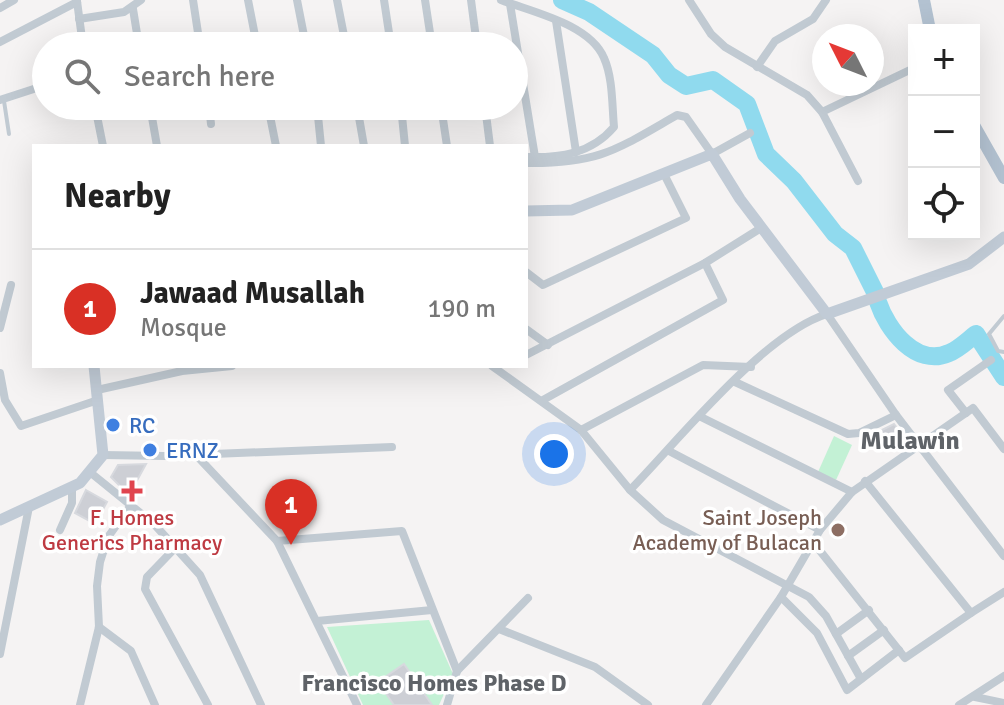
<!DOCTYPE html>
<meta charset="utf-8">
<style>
:root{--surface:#fff;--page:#f6f6f6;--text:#222;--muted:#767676;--line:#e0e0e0;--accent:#d93025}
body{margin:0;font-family:Signika,sans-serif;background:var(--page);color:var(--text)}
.controls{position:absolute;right:24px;top:24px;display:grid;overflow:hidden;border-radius:0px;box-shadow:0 8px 32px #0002}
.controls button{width:72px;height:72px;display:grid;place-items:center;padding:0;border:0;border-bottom:2px solid var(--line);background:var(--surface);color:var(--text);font:40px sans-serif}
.compass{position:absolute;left:812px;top:24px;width:72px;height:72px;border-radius:50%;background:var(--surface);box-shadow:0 8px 32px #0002;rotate:312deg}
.you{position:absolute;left:554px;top:454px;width:28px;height:28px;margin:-20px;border:6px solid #fff;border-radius:50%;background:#1a73e8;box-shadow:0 0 0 12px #1a73e833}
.badge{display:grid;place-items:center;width:52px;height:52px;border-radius:50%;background:var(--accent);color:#fff;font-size:26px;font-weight:700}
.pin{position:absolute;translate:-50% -66px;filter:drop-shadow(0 2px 4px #0008)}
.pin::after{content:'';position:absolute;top:42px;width:28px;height:24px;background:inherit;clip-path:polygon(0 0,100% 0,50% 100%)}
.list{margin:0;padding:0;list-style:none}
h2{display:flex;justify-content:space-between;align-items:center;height:104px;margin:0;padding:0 32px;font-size:34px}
h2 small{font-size:26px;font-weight:400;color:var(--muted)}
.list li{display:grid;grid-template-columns:52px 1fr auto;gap:24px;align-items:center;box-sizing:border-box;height:120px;padding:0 32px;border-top:2px solid var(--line)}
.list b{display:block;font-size:30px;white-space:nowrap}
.list p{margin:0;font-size:26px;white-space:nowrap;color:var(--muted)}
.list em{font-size:26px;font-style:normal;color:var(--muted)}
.icon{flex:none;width:44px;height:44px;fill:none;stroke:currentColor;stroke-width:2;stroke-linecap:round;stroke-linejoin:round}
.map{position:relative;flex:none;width:1004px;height:705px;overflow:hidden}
.search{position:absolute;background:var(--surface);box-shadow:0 8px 32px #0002;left:32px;top:32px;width:496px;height:88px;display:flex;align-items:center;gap:20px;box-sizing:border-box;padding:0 28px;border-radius:44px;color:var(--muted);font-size:30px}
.panel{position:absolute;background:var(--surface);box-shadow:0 8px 32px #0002;left:32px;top:144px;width:496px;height:224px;border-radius:0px}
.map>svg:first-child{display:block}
.green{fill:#c3f1d5}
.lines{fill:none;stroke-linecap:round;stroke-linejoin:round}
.river{stroke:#90daee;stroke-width:18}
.building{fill:#cdcfd5;stroke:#d7d9de;stroke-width:2}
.lane{stroke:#c1cad2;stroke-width:4}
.street{stroke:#c1cad2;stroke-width:8}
.secondary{stroke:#c1cbd6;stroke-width:11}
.primary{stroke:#b3c2d1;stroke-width:12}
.shop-dot{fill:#3f7fe0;stroke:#fff;stroke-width:3}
.health-dot{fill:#e0444e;stroke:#fff;stroke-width:3}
.education-dot{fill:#8d6e63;stroke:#fff;stroke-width:3}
.labels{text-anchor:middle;stroke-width:7;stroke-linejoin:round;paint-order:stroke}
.shop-label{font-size:22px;fill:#366cbe;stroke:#fff;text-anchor:start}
.health-label{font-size:22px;fill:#be3a42;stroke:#fff}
.education-label{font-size:22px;fill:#785e54;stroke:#fff;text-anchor:end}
.neighbourhood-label{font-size:24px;font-weight:bold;fill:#5f6368;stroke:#fff}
.quarter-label{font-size:26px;font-weight:bold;fill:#5f6368;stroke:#fff}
</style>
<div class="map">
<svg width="1004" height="705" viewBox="0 0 1004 705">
<rect width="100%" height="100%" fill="#f5f3f3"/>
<g class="green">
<polygon points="834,436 852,445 836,480 818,472"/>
<polygon points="429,620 453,674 439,705 363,705 327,627"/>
</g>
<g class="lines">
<g class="river">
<polyline points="562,0 589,12 653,55 669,75 686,86 713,80 747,104 766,154 794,181 835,234 853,248 875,292"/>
<path d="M878,302c9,27 38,66 71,51 9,-3 19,-13 27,-19l28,43"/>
</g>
</g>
<g class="building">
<polygon points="894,424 905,438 888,449 878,432"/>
<polygon points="146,464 129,495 111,477 118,465"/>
<polygon points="86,490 107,502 95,524 75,513"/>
<polygon points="404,664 432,705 394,705 378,682"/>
</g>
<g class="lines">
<g class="lane">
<polyline points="4,101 9,134"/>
<polyline points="1004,316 989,334 998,351 1004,352"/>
</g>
<g class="street">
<polyline points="193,0 200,46"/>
<polyline points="248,0 257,46"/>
<polyline points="297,0 306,46"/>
<polyline points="337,0 346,46"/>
<polyline points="384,0 391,46"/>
<polyline points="425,0 432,46"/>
<polyline points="471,0 477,46"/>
<path d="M501,0c31,12 89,24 103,58 9,20 8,48 10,69 -23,27 -54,31 -88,30"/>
<polyline points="689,0 711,34 725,47 807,95 822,112 858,181"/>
<polyline points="77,1 83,46"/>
<polyline points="510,4 535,157"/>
<polyline points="0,8 14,0"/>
<polyline points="133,9 139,46"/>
<polyline points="79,19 124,12 141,0"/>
<polyline points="556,21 576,152"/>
<polyline points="0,42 77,2"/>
<polyline points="757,67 775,41 813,19 826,0"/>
<polyline points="0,100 46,85"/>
<polyline points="95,106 103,146"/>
<polyline points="150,106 157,146"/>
<polyline points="209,106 211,124"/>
<polyline points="268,106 276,146"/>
<polyline points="317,106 321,146"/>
<polyline points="357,106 364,146"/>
<polyline points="401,106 405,146"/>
<polyline points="441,106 447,146"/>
<polyline points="485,106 490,146"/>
<polyline points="822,112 914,68"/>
<path d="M526,163c73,1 90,-13 151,-48l9,2 26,37 38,-21"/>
<polyline points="526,272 543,285 686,218 664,174"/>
<polyline points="0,328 11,285"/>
<polyline points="526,329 548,345"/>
<polyline points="526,355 705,263 761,228"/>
<polyline points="492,366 581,430 630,490 663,520 809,597 826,616 861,679"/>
<polyline points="0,373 5,400 21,426 98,400"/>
<polyline points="735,382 848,434 859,433 896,415"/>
<polyline points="97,390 182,371 232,366"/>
<polyline points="543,400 723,300 705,263"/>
<polyline points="966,413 948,390 991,360"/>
<polyline points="701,417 852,492"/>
<polyline points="581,430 703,365 751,367"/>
<polyline points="669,451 820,530"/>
<polyline points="103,455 164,456 392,447"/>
<polyline points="196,455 277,541 357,705"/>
<polyline points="91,473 154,524 200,575 261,705"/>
<polyline points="865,481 971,613 1004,592"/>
<path d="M630,490c48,-49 133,-156 197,-176l69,101 108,141"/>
<polyline points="60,530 72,503 72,487"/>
<polyline points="277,541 402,531 457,671"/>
<polyline points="813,542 905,658 971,613"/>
<polyline points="176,547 147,577 145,589 208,705"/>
<polyline points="781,597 817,633 847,690 899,650"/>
<polyline points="317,621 432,610"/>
<polyline points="99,627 131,651 155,705"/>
<polyline points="499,629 595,667 648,705"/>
<polyline points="836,634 869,610"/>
<polyline points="0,654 29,507"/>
<polyline points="848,656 884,630"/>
<polyline points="975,697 1004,703"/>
<polyline points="80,705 99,627 97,586 100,562 108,537 131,505"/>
<polyline points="447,705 457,671 528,598"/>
<polyline points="706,705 781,597 820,530 852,492 973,408 1004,449"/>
<polyline points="959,705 1004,676"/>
</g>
<g class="secondary">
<polyline points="526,211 572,210 712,154 740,199 827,314 969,264 1004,237"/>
<polyline points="0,520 80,483 103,455 94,366"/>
</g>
<g class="primary">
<polyline points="924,0 930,30"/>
<polyline points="974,125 1004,178"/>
</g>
</g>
<g class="shop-dot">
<circle cx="113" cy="425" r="8"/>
<circle cx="150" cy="450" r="8"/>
</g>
<path class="health-dot" d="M128 479h8v8h8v8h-8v8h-8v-8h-8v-8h8z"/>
<circle class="education-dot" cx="838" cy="530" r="8"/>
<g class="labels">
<g class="shop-label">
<text x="129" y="433">RC</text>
<text x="166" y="458">ERNZ</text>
</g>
<g class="health-label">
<text x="132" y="525">F. Homes<tspan x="132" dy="25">Generics Pharmacy</tspan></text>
</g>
<g class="education-label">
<text x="822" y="525">Saint Joseph<tspan x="822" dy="25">Academy of Bulacan</tspan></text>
</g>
<g class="neighbourhood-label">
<text x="434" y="691">Francisco Homes Phase D</text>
</g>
<g class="quarter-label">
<text x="910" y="449">Mulawin</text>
</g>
</g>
</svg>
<div class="controls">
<button>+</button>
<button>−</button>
<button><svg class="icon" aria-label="locate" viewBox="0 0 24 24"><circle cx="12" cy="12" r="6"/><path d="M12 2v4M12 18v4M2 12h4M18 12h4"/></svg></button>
</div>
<svg class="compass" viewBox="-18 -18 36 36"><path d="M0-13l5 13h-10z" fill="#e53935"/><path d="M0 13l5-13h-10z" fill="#767676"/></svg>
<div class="you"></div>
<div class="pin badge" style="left:291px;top:545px">1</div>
<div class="search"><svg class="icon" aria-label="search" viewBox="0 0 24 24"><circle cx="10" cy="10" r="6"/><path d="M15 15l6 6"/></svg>Search here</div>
<section class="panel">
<h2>Nearby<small></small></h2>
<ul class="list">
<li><span class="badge">1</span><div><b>Jawaad Musallah</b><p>Mosque</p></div><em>190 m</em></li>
</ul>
</section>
</div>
